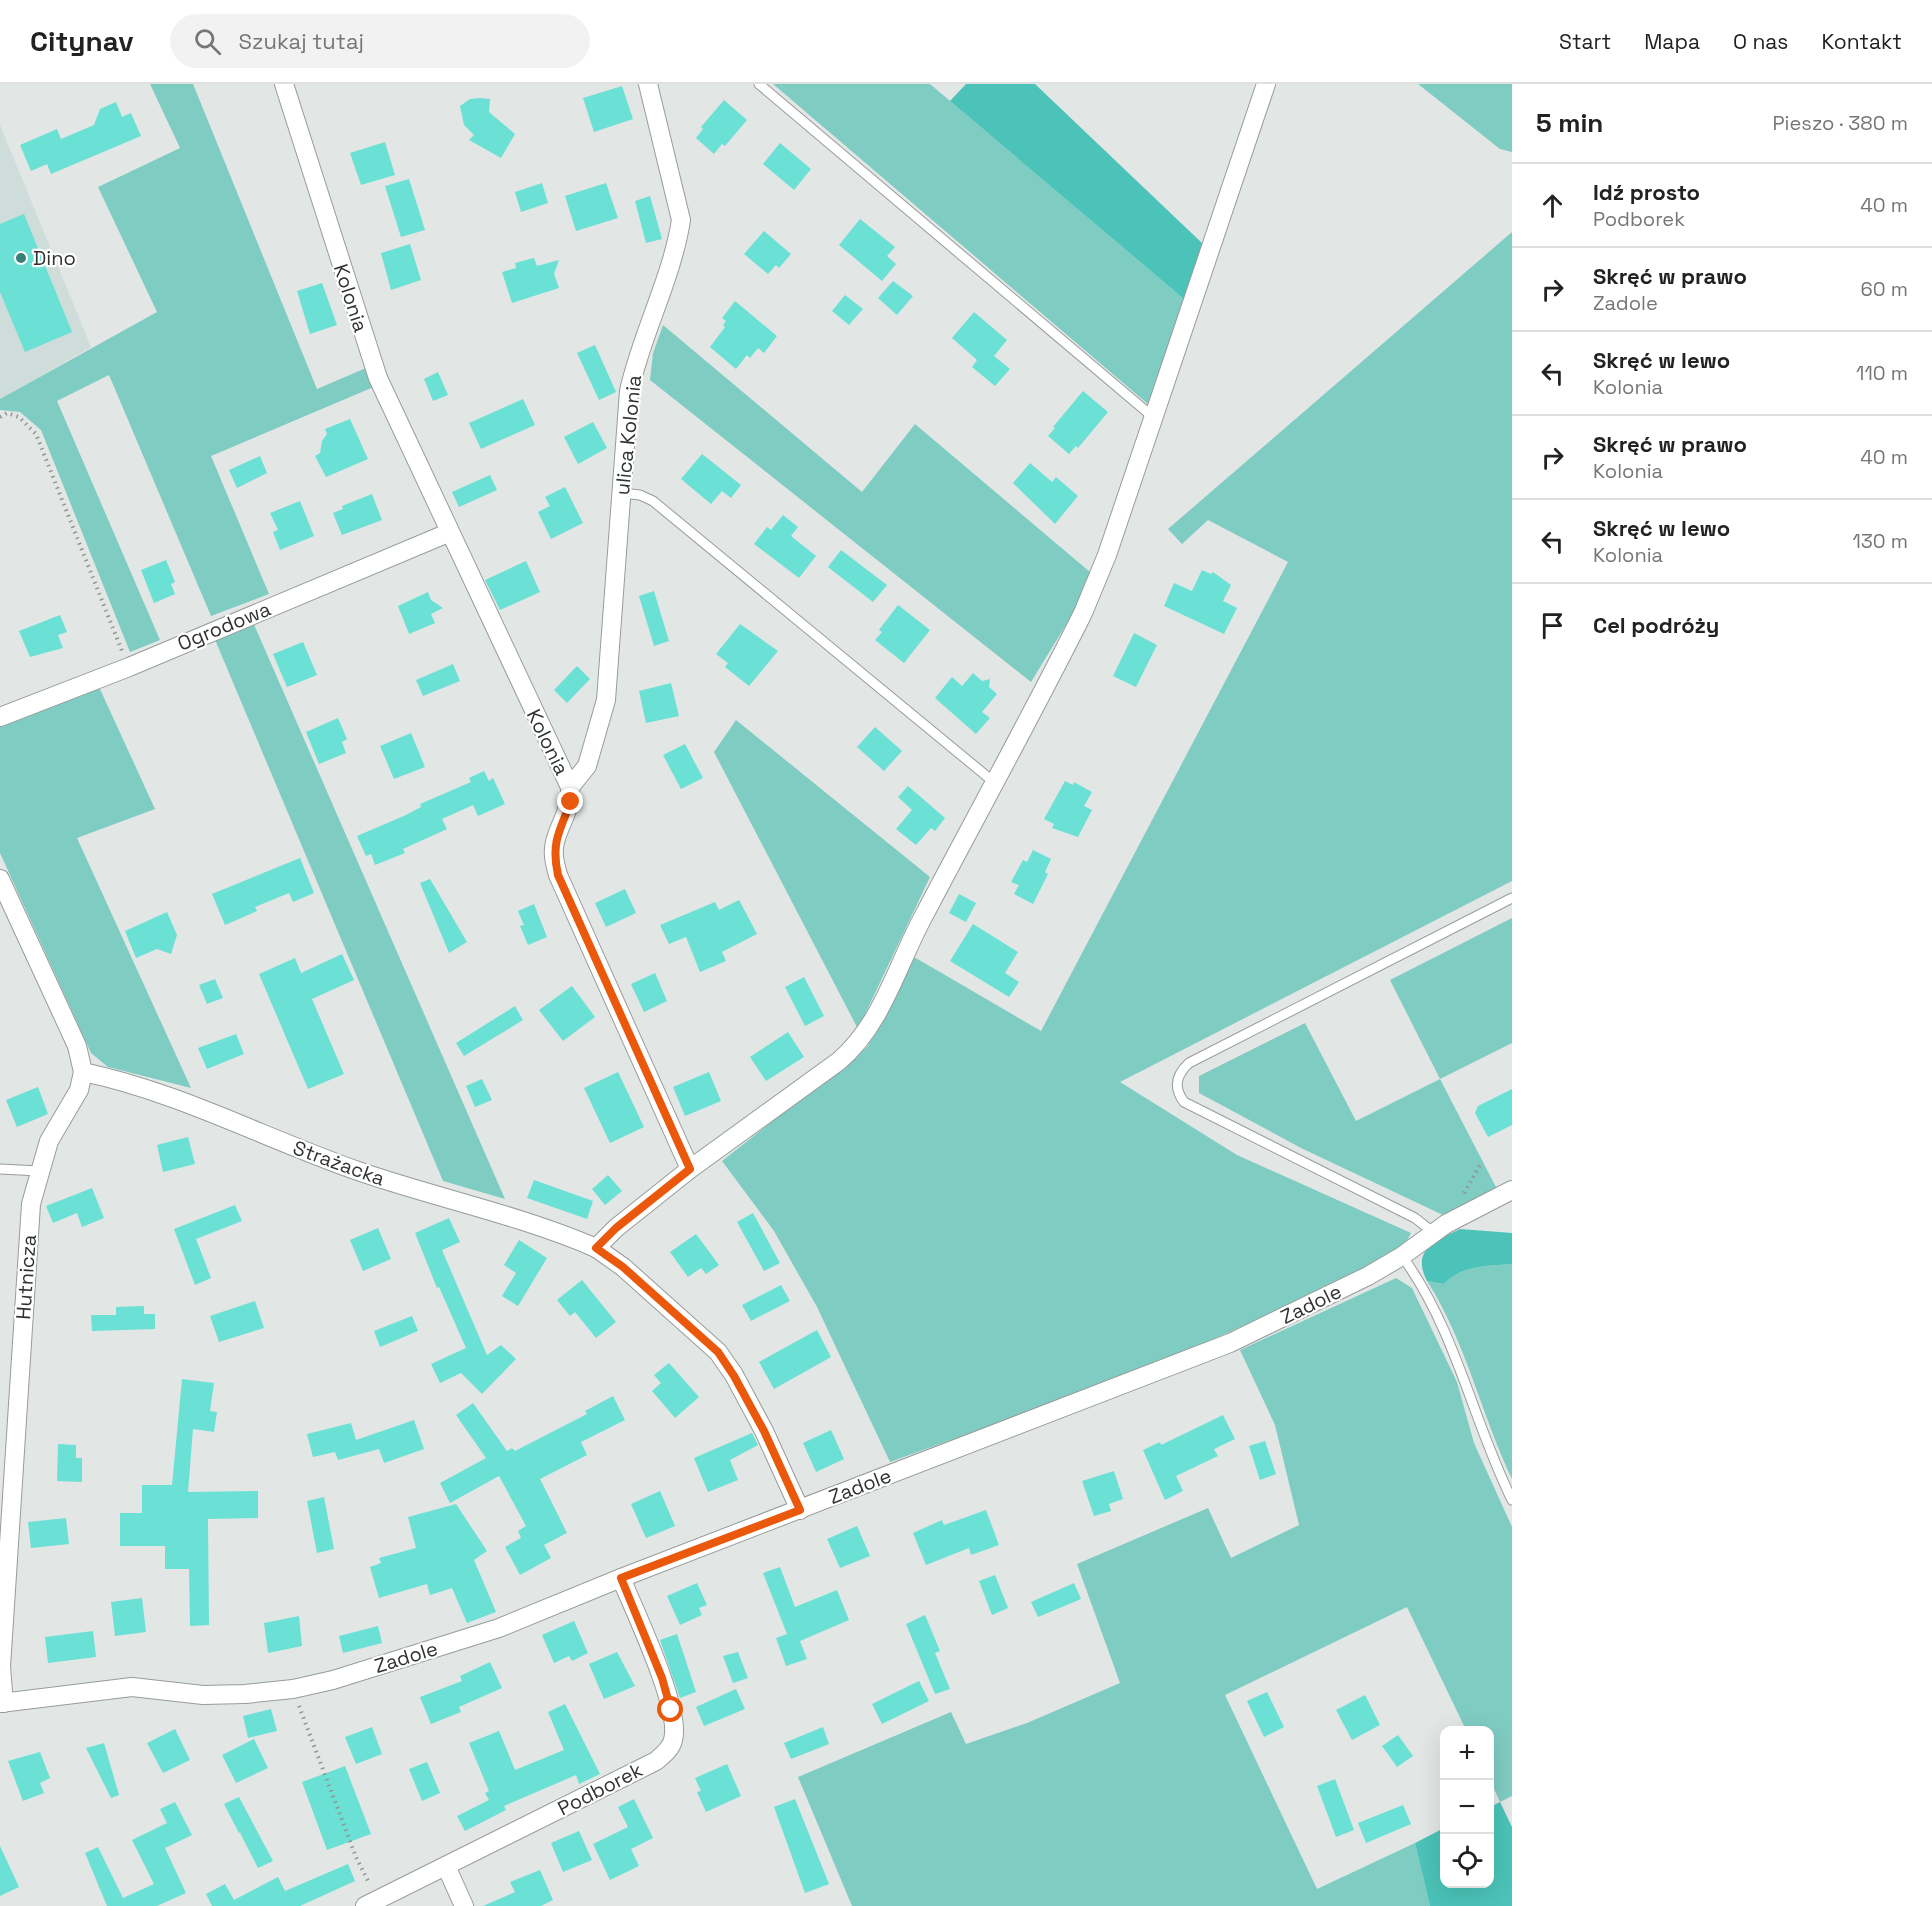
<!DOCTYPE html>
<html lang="pl">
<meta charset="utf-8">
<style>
:root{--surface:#fff;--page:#f2f2f2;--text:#222;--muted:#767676;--line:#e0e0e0}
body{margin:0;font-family:"Space Grotesk",sans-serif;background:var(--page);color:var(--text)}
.controls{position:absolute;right:18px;bottom:18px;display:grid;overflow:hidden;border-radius:12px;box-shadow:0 6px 24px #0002}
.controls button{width:54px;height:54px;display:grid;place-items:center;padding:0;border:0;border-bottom:2px solid var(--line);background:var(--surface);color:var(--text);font:30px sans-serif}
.stop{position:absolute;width:18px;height:18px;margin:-14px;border:4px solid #ea580c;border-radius:50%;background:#fff}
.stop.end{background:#ea580c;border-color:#fff;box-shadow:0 2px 6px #0008}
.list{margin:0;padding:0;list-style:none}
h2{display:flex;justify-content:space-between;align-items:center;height:78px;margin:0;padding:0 24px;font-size:26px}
h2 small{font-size:20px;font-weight:400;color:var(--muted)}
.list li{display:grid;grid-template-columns:39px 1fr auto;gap:18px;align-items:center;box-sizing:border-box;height:84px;padding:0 24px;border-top:2px solid var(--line)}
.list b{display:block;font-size:22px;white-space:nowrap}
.list p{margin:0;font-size:20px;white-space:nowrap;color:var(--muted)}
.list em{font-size:20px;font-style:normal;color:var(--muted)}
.icon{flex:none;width:33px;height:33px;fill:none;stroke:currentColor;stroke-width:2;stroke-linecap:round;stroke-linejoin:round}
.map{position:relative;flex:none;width:1512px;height:1822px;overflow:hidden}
header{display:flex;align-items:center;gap:36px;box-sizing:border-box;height:84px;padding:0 30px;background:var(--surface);border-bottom:2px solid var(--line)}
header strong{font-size:28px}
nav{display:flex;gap:33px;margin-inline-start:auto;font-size:21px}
.search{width:420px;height:54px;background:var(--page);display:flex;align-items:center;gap:15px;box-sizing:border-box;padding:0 21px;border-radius:33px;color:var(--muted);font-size:22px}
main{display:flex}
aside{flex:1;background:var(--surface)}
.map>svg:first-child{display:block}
.built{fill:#cedcda}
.green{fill:#7fccc3}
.forest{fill:#4bc3b8}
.building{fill:#6be0d4}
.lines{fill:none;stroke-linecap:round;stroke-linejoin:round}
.lane-casing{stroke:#979c9b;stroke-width:11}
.street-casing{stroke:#979c9b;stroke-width:20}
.path{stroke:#929594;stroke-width:4;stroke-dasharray:1.5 4.5;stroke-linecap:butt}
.lane{stroke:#fff;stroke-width:9}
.street{stroke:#fff;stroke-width:18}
.route{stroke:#ea580c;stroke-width:8}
.poi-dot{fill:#387f78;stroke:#fff;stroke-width:2}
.labels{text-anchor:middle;stroke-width:4.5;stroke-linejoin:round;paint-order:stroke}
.poi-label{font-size:20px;fill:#303231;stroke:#fff;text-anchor:start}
.street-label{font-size:20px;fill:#303231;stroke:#fff}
</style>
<header>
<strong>Citynav</strong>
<div class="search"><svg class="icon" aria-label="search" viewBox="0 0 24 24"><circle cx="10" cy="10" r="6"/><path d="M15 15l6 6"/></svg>Szukaj tutaj</div>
<nav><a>Start</a><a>Mapa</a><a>O nas</a><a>Kontakt</a></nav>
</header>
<main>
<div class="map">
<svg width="1512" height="1822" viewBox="0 0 1512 1822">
<rect width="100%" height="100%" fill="#e2e7e6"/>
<polygon class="built" points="0,41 91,263 0,315"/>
<g class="green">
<polygon points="150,0 193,0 317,305 366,284 376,302 211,372 269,510 211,532 109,291 57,317 160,556 130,568 41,346 20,328 0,326 0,315 157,228 98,103 180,64"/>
<polygon points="773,0 930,0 1185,216 1149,321"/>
<polygon points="1418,0 1512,0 1512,68 1500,65"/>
<path d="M1512,148v649l-392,201 117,73 174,78 -3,6c-23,22 -66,38 -95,53 -136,70 -280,118 -423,170l-73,-155 -43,-76 -52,-70 145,-114 19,-30 28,-60 127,74 247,-469 -80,-42 -26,24 -14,-15z"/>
<polygon points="663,241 862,408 915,340 1090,488 1075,526 1031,598 650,296 653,269"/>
<polygon points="252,536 505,1115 443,1097 213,551"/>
<polygon points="99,603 155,725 77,754 191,1004 108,983 91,969 0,769 0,643"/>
<polygon points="736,636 930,793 858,945 714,668"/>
<polygon points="1512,834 1512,959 1440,995 1497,1105 1443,1131 1303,1065 1199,1009 1199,992 1305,939 1356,1037 1440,995 1390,896"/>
<path d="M1512,1180v215c-31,-65 -46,-137 -85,-198l17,3c18,-19 43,-18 68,-20z"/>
<polygon points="1396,1194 1412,1204 1457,1298 1474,1359 1512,1443 1512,1712 1500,1718 1490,1696 1490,1646 1466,1646 1407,1523 1225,1611 1317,1805 1415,1759 1430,1822 852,1822 798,1693 951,1628 966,1660 1027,1639 1120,1599 1077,1480 1208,1424 1231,1474 1299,1441 1275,1341 1240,1266"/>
</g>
<g class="forest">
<polygon points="966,0 1035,0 1203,160 1185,216 950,17"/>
<path d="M1460,1145l52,4v31c-25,2 -50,1 -68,20l-17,-3c-16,-31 8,-40 33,-52z"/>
<polygon points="1500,1718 1512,1743 1512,1822 1430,1822 1415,1759 1444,1744 1444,1800 1490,1800 1490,1723"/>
</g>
<g class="building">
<polygon points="622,2 633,35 594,48 583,14"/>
<polygon points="480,14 490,15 489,28 515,50 501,74 469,56 474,51 464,41 460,22 470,15"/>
<polygon points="724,16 747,36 725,62 722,60 714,70 696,54 703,45 701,43"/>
<polygon points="116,18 122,33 131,29 141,52 51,90 47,80 31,87 20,61 57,45 61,55 94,41 100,25"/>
<polygon points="385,58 395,91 361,101 350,69"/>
<polygon points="780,59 811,85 794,106 763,80"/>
<polygon points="409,95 425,146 401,153 385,102"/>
<polygon points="542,99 548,119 521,128 515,108"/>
<polygon points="606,99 618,134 576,147 565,112"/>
<polygon points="650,112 662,155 646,159 635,117"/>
<polygon points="24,130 72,248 25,268 0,208 0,140"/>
<polygon points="860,135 895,163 887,172 896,180 882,197 839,161"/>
<polygon points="764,147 791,170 779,184 776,181 768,190 744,170"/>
<polygon points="410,160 421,196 391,206 381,169"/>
<polygon points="534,174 537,182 559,176 554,190 559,204 512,219 502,188 516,184 515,179"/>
<polygon points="893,197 913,212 897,231 878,214"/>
<polygon points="322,199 337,241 310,250 297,207"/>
<polygon points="845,211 863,225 849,241 832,227"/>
<polygon points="735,217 777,252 764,269 758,264 750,274 747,271 736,285 710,263 725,243 723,241 726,237 722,234"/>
<polygon points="974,228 1007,256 994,272 1010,285 995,302 972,283 977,276 952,254"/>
<polygon points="595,261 616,308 599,316 577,269"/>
<polygon points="438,288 448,311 433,317 424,295"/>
<polygon points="1083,307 1108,328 1078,364 1076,362 1069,370 1048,352 1055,344 1053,343"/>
<polygon points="523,315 535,341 481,365 469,339"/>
<polygon points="350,335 368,375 326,393 315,372 320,369 322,357 327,350 325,345"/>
<polygon points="593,338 607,364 578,380 564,353"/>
<polygon points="702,370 741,401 731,414 722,407 711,420 681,395"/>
<polygon points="260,372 267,389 237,404 229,386"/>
<polygon points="1030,379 1052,398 1056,393 1078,412 1055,440 1013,399"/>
<polygon points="490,391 497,406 459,423 452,408"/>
<polygon points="565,403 583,439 551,455 538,428 550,422 545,413"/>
<polygon points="372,410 382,436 342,451 333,429 343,425 342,422"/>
<polygon points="300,417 314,452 280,466 273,448 278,446 270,429"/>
<polygon points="783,431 798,443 791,452 816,472 799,494 754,460 767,443 771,446"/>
<polygon points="841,466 887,501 873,518 828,483"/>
<polygon points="166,476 175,498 171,500 175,510 154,519 141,486"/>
<polygon points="526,477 540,508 500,526 485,496"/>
<polygon points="1202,486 1211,490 1213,488 1231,501 1223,517 1237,524 1224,550 1164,522 1174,499 1192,507"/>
<polygon points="654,507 669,557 654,562 639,512"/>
<polygon points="428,508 431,516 443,524 431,530 435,539 409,550 398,522"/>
<polygon points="898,521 930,546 904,579 875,556 882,548 879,546"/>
<polygon points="60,531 67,548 58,551 63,564 30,573 19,547"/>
<polygon points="740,540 778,567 749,602 725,583 728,579 716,570"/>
<polygon points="1134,549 1157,561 1136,603 1113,592"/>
<polygon points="303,558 317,591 287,603 273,570"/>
<polygon points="453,580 460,597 423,612 416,596"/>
<polygon points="577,582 590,595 567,619 554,606"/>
<polygon points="973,589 982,597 990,595 989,603 997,610 982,628 990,634 976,650 935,614 952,593 962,602"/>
<polygon points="671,599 679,632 646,639 639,607"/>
<polygon points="338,634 347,655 342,658 346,669 319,680 306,648"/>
<polygon points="875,643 902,667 884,687 857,663"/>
<polygon points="411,649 425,683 394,695 380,662"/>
<polygon points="685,660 703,694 681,705 663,671"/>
<polygon points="484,687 489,697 493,694 505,720 478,732 473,721 442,735 447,745 403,765 405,769 375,781 371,770 366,772 357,752 406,731 421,723 420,720 471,698 469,694"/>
<polygon points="1065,697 1073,701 1074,698 1092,708 1084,722 1092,726 1078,753 1052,744 1054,740 1044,735"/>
<polygon points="908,702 945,734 935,747 931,744 916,761 896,745 912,726 898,713"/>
<polygon points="1033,766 1051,775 1045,788 1048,790 1033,820 1014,810 1019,801 1011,798 1023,776 1027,778"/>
<polygon points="300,774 314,809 293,818 289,809 255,823 257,827 225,841 212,810"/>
<polygon points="430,795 467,858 449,869 420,799"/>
<polygon points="625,805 636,829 606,843 595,819"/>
<polygon points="959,810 976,819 966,838 949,829"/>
<polygon points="739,816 757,850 722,868 726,877 700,888 686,853 669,860 660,841 715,818 719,826"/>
<polygon points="534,820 547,853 528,861 520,842 524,841 518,827"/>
<polygon points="167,828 177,851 171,870 157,865 136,874 125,847"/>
<polygon points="973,840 1018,868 1005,889 1019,898 1009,913 950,877"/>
<polygon points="342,870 354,896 312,915 344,990 308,1005 259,890 295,874 301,889"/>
<polygon points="655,889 667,917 644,928 631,900"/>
<polygon points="804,893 824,932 805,942 785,903"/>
<polygon points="215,895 223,914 207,920 199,901"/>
<polygon points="572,902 595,933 563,957 539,926"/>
<polygon points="515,922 523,936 464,972 456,959"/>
<polygon points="788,948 804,973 766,997 750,973"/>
<polygon points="236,950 244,970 207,985 198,964"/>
<polygon points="618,988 644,1043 610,1059 584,1004"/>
<polygon points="709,988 721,1017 685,1032 673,1003"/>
<polygon points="482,995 492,1016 475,1023 466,1002"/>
<polygon points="38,1003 48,1030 17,1043 6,1016"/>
<polygon points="1512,1005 1512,1041 1488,1053 1475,1029 1478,1022"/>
<polygon points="188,1053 195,1080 163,1088 157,1061"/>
<polygon points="608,1091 622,1107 605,1121 592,1105"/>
<polygon points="534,1096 593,1117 587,1135 527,1114"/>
<polygon points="92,1104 104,1134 82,1143 77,1129 53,1139 46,1122"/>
<polygon points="235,1121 242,1137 196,1155 211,1194 195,1201 174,1145"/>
<polygon points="753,1129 780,1179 764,1187 737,1138"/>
<polygon points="449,1134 460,1158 442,1166 487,1271 501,1261 516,1275 482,1310 461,1289 440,1299 431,1280 466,1264 439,1203 437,1204 415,1149"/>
<polygon points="378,1144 391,1175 363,1187 350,1156"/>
<polygon points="696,1150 719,1181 706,1190 701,1184 688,1193 670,1168"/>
<polygon points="519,1156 547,1174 518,1222 502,1212 516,1189 504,1181"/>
<polygon points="582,1196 616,1238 596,1254 575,1228 570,1232 557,1216"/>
<polygon points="781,1201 790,1217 751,1237 742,1221"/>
<polygon points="255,1217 264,1244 219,1258 210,1232"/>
<polygon points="144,1222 144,1230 155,1230 155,1245 92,1247 91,1231 116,1231 116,1223"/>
<polygon points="412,1232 418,1247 380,1263 374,1247"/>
<polygon points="817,1246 831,1273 774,1305 759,1278"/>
<polygon points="669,1279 699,1313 675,1334 652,1307 661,1299 654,1291"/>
<polygon points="182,1295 214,1299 210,1327 217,1328 214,1348 193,1345 188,1408 258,1407 258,1434 208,1435 209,1541 190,1542 189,1485 165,1485 165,1462 120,1462 120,1429 142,1429 142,1401 172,1401"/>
<polygon points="613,1312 625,1336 581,1358 587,1371 540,1395 567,1449 544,1461 551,1474 520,1491 505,1463 521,1454 518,1447 526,1442 499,1392 450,1419 440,1399 486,1374 456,1331 473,1319 507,1367 512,1364 515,1367 587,1330 585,1327"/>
<polygon points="1223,1331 1235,1355 1214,1365 1218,1372 1176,1392 1183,1407 1165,1416 1143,1366 1160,1358 1161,1361"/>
<polygon points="414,1336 424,1365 384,1379 379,1365 338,1376 335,1368 313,1373 307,1350 351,1339 356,1356"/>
<polygon points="831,1346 844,1375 816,1388 803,1359"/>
<polygon points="752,1349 758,1361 730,1376 738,1396 708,1408 694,1374"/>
<polygon points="1265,1357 1276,1390 1260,1396 1249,1362"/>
<polygon points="58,1360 76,1361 76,1374 82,1374 82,1398 57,1397"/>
<polygon points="1114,1387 1123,1415 1109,1420 1111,1427 1094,1432 1082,1397"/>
<polygon points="660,1407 675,1442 646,1454 631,1420"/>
<polygon points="324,1413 334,1465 317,1469 307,1417"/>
<polygon points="456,1420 487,1467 474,1476 496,1528 467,1539 452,1504 430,1511 427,1500 379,1514 370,1483 381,1479 379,1474 416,1464 408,1433"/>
<polygon points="986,1426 999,1461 971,1471 969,1464 926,1481 913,1449 942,1436 944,1441"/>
<polygon points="66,1434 69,1460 31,1464 28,1438"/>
<polygon points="857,1442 870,1472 840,1484 827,1455"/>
<polygon points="780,1483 795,1523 837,1506 849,1536 800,1557 807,1575 786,1582 776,1554 787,1550 763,1489"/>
<polygon points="995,1491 1008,1524 992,1531 979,1497"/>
<polygon points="697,1499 707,1521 699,1524 702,1531 680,1541 667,1512"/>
<polygon points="1074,1499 1081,1515 1038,1533 1031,1518"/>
<polygon points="142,1514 146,1548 115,1552 111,1518"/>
<polygon points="925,1531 940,1567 935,1569 950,1605 935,1610 906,1540"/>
<polygon points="299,1532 302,1562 268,1569 264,1539"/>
<polygon points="574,1537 588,1569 572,1577 569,1572 554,1579 542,1551"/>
<polygon points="378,1542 382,1559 343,1569 339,1552"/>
<polygon points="93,1547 96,1573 48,1579 45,1553"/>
<polygon points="677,1550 696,1608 680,1614 660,1556"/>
<polygon points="617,1568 635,1602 604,1615 589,1580"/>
<polygon points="738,1568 748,1594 733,1599 723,1572"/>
<polygon points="490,1578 502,1604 459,1623 461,1628 431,1640 420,1613 462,1597 460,1592"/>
<polygon points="919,1597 929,1617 882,1640 872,1620"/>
<polygon points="736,1605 745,1625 704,1642 696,1623"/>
<polygon points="1267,1608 1284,1643 1264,1653 1247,1617"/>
<polygon points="1365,1611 1380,1641 1352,1656 1336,1626"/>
<polygon points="565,1620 600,1690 579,1700 576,1691 504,1722 506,1726 465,1747 457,1732 489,1716 485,1709 489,1707 469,1659 499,1647 515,1686 564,1666 548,1628"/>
<polygon points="271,1625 277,1647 248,1654 243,1632"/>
<polygon points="372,1643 382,1670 356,1680 345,1653"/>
<polygon points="823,1643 829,1660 791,1675 784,1659"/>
<polygon points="175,1645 190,1676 163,1689 147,1659"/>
<polygon points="1398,1651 1413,1672 1397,1683 1382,1662"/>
<polygon points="254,1655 268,1684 236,1699 222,1671"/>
<polygon points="104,1659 119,1711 111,1714 86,1664"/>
<polygon points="40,1668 50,1694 40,1699 44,1709 23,1717 8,1677"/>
<polygon points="427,1678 440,1709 422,1717 409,1685"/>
<polygon points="727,1680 741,1712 706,1728 697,1708 701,1707 695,1694"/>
<polygon points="345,1682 371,1750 327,1766 302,1698"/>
<polygon points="1335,1695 1354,1746 1336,1753 1317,1702"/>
<polygon points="239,1713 273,1777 258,1784 240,1749 243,1747 239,1749 224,1720"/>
<polygon points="634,1715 653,1754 631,1765 639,1782 610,1796 593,1760 628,1743 618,1723"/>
<polygon points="795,1715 829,1800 805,1809 774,1723"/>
<polygon points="175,1718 192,1751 165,1764 186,1809 157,1822 107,1822 85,1769 98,1763 123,1814 154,1800 132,1756 167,1739 160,1725"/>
<polygon points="1403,1721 1411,1740 1366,1759 1358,1739"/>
<polygon points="579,1747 592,1776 563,1788 551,1759"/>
<polygon points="0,1762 19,1803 0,1812"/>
<polygon points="348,1780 355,1797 300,1822 212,1822 206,1810 225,1800 234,1816 278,1793 285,1807"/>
<polygon points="540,1786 553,1816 541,1822 483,1822 515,1808 510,1798"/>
</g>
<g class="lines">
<defs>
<g id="lane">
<polyline points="759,0 1153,333"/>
<polyline points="622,409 640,411 653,417 995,699"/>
<polyline points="0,1085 39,1087"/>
<path d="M1434,1149l-19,-15 -231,-116c-11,-15 -8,-27 5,-39l323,-165"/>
<path d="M1402,1172c54,74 70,163 110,244"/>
</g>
<g id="street">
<path d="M284,0l94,294 192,409c2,22 -10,35 -15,55 -3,11 0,22 3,33l132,294 -74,59 -20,20 27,19 95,85 16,23 30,56 36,79"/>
<polyline points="0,633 129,583 448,449"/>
<path d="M570,703l17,-21 19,-66 23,-309c13,-58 43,-113 52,-171l-33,-136"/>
<polyline points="0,795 77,962 83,988 79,1006 49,1057 31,1120 1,1583 4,1619"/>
<path d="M83,988c96,20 183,67 275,99 78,27 162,44 238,77"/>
<path d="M690,1085l149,-108c42,-36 57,-92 82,-140 54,-103 110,-204 162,-308l24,-58 159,-471"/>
<polyline points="0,1619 132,1603 203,1611 245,1610 293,1605 333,1596 499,1544 621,1494 1230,1259 1368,1192 1402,1172 1446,1140 1512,1106"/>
<polyline points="446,1782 464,1822"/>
<path d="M365,1822l291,-145c7,-6 15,-12 17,-21 9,-31 -39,-130 -52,-162"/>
</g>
</defs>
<use href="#lane" class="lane-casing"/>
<use href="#street" class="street-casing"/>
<g class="path">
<polyline points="0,333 7,329 19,333 36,350 122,567"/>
<polyline points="1464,1109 1480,1081"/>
<polyline points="299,1622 356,1773 369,1799"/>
</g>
<use href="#lane" class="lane"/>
<use href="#street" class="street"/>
</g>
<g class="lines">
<path class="route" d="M571,718c-12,29 -20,42 -13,73l132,294 -74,59 -20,20 27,19 95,85 16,24 30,55 36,79 -179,68 41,100 9,32"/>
</g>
<circle class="poi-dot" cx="21" cy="174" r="6"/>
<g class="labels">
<g class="poi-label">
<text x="33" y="181">Dino</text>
</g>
<g class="street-label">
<text transform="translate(351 214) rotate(72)" y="7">Kolonia</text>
<text transform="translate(628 351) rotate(-84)" y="7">ulica Kolonia</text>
<text transform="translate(224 542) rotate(-22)" y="7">Ogrodowa</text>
<text transform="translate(548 658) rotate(64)" y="7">Kolonia</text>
<text transform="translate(339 1079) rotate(20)" y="7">Strażacka</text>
<text transform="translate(26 1193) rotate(-86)" y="7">Hutnicza</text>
<text transform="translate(1311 1220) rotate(-26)" y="7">Zadole</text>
<text transform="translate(860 1402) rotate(-21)" y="7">Zadole</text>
<text transform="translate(406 1573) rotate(-17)" y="7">Zadole</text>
<text transform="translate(600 1705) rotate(-27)" y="7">Podborek</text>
</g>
</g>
</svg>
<div class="controls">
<button>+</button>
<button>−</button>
<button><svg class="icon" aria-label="locate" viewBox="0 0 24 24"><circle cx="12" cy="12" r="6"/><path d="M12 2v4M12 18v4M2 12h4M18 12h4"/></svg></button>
</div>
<div class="stop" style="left:671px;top:1626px"></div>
<div class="stop end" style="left:571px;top:718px"></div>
</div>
<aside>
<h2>5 min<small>Pieszo · 380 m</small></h2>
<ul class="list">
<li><svg class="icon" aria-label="ahead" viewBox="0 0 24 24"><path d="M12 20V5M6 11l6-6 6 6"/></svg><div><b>Idź prosto</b><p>Podborek</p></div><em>40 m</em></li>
<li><svg class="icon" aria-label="right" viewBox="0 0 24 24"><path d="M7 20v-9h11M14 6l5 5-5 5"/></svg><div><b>Skręć w prawo</b><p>Zadole</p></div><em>60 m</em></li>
<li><svg class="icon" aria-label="left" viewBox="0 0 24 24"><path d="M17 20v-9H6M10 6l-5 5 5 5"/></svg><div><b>Skręć w lewo</b><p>Kolonia</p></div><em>110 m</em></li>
<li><svg class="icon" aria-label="right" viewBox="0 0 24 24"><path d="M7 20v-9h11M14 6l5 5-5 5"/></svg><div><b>Skręć w prawo</b><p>Kolonia</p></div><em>40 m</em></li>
<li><svg class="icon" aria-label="left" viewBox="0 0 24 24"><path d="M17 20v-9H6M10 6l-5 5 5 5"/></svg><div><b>Skręć w lewo</b><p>Kolonia</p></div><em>130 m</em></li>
<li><svg class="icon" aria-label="arrive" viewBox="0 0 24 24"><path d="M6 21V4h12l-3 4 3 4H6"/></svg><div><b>Cel podróży</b></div></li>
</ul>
</aside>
</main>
